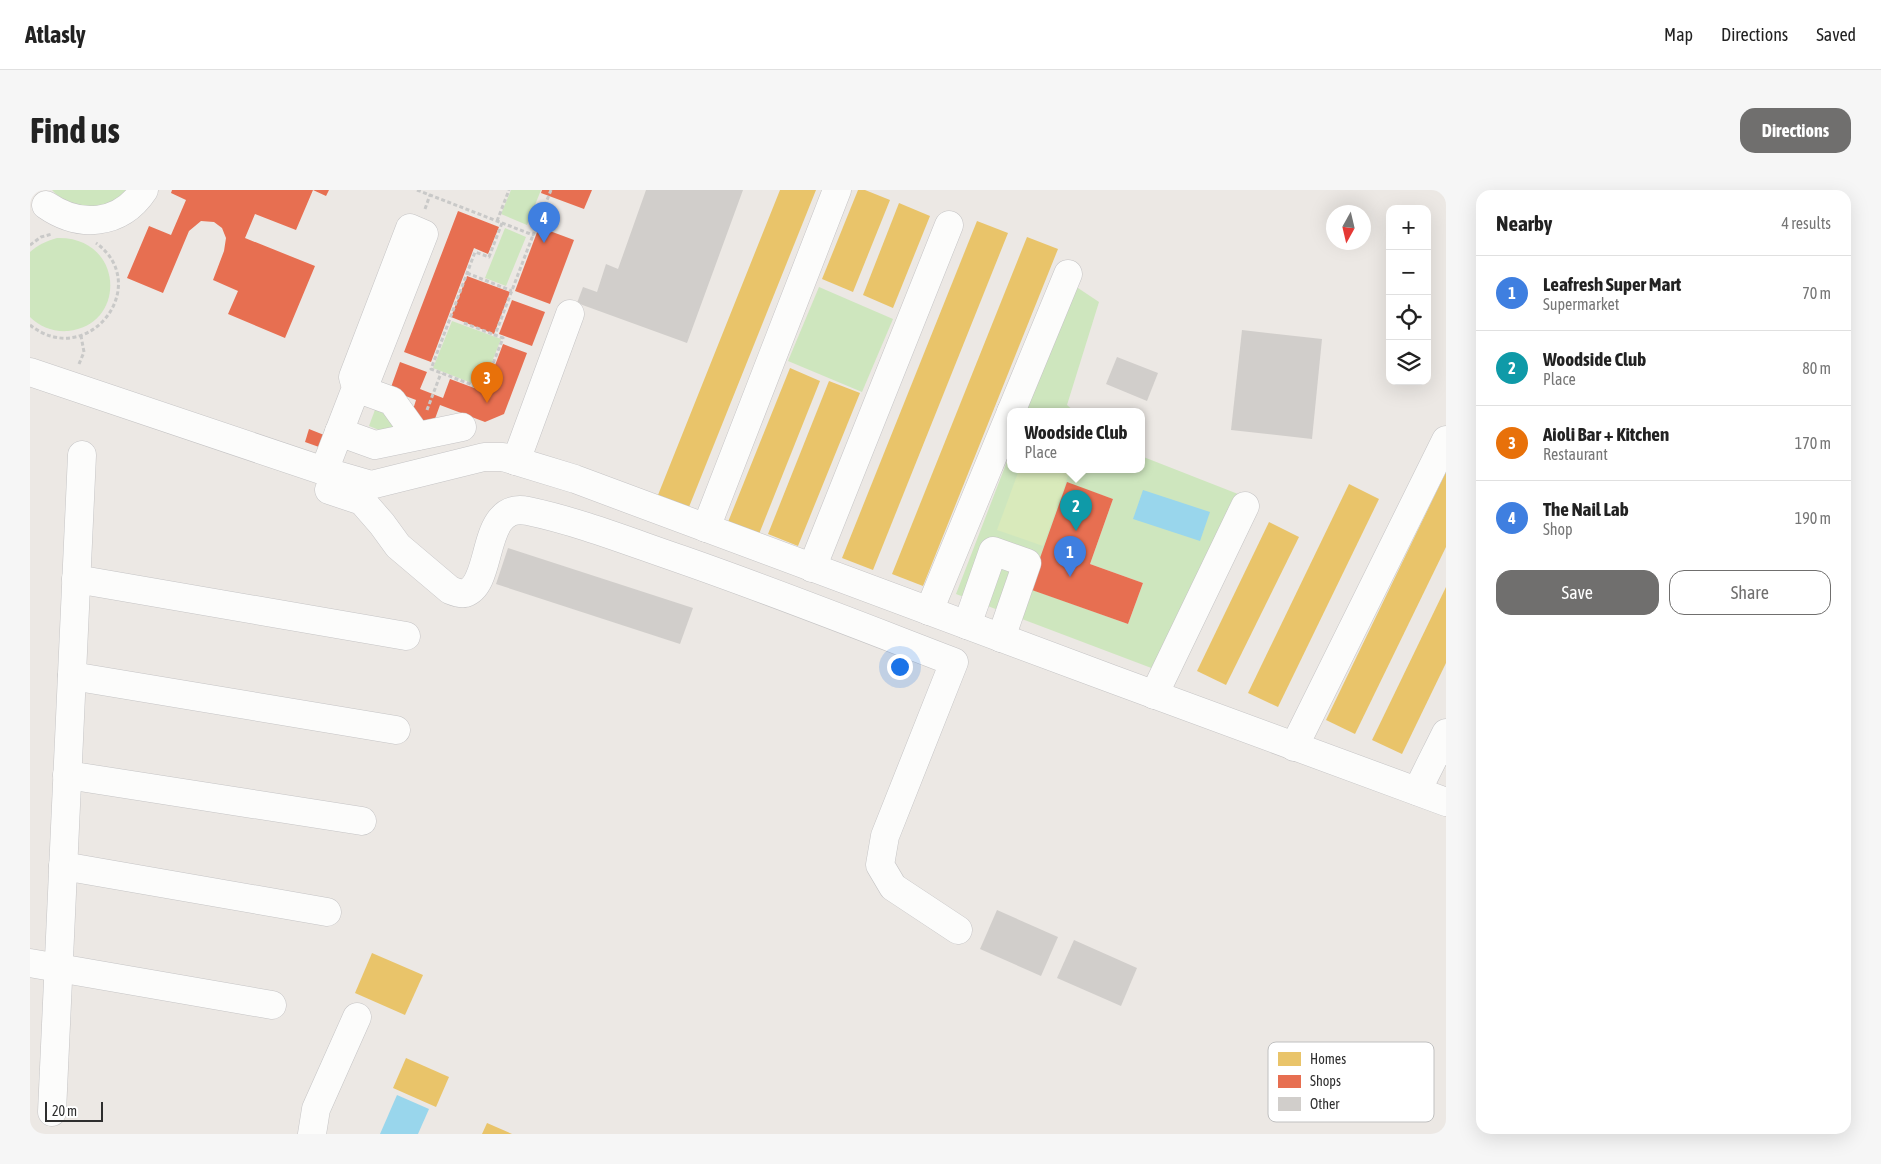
<!DOCTYPE html>
<meta charset="utf-8">
<style>
:root{--surface:#fff;--page:#f6f6f6;--text:#222;--muted:#767676;--line:#e0e0e0;--accent:#706f6e}
body{margin:0;font-family:"Asap Condensed",sans-serif;background:var(--page);color:var(--text)}
.controls{position:absolute;right:15px;top:15px;display:grid;overflow:hidden;border-radius:10px;box-shadow:0 5px 20px #0002}
.controls button{width:45px;height:45px;display:grid;place-items:center;padding:0;border:0;border-bottom:1px solid var(--line);background:var(--surface);color:var(--text);font:25px sans-serif}
.compass{position:absolute;left:1296px;top:15px;width:45px;height:45px;border-radius:50%;background:var(--surface);box-shadow:0 5px 20px #0002;rotate:188deg}
.scale{position:absolute;left:15px;bottom:12px;width:58px;box-sizing:border-box;padding-left:5px;border:2px solid #2e2e2e;border-top:0;font-size:14px;line-height:18px;white-space:nowrap;color:#2e2e2e;-webkit-text-stroke:4px #fff;paint-order:stroke}
.you{position:absolute;left:869px;top:476px;width:18px;height:18px;margin:-12px;border:4px solid #fff;border-radius:50%;background:#1a73e8;box-shadow:0 0 0 8px #1a73e833}
.badge{display:grid;place-items:center;width:32px;height:32px;border-radius:50%;background:var(--accent);color:#fff;font-size:16px;font-weight:700}
.pin{position:absolute;translate:-50% -41px;filter:drop-shadow(0 1px 2px #0008)}
.pin::after{content:'';position:absolute;top:26px;width:18px;height:15px;background:inherit;clip-path:polygon(0 0,100% 0,50% 100%)}
.popup{position:absolute;left:977px;top:218px;width:138px;height:65px;box-sizing:border-box;display:grid;place-content:center;border-radius:10px;background:var(--surface);filter:drop-shadow(0 1px 4px #0005);font-size:16px;white-space:nowrap;color:var(--muted)}
.popup b{font-size:19px;color:var(--text)}
.popup::after{content:'';position:absolute;left:50%;top:100%;margin-left:-10px;border:10px solid transparent;border-top-color:var(--surface)}
.list{margin:0;padding:0;list-style:none}
h2{display:flex;justify-content:space-between;align-items:center;height:65px;margin:0;padding:0 20px;font-size:21px}
h2 small{font-size:16px;font-weight:400;color:var(--muted)}
.list li{display:grid;grid-template-columns:32px 1fr auto;gap:15px;align-items:center;box-sizing:border-box;height:75px;padding:0 20px;border-top:1px solid var(--line)}
.list b{display:block;font-size:19px;white-space:nowrap}
.list p{margin:0;font-size:16px;white-space:nowrap;color:var(--muted)}
.list em{font-size:16px;font-style:normal;color:var(--muted)}
.actions{display:flex;gap:10px;padding:15px 20px}
.actions a{flex:1;padding:11px 0;border:1px solid var(--accent);border-radius:15px;text-align:center;font-size:18px;color:var(--accent)}
.actions .main{background:var(--accent);color:#fff}
.icon{flex:none;width:28px;height:28px;fill:none;stroke:currentColor;stroke-width:2;stroke-linecap:round;stroke-linejoin:round}
.map{position:relative;flex:none;width:1416px;height:944px;overflow:hidden;border-radius:15px}
header{display:flex;align-items:center;gap:30px;box-sizing:border-box;height:70px;padding:0 25px;background:var(--surface);border-bottom:1px solid var(--line)}
header strong{font-size:24px}
nav{display:flex;gap:28px;margin-inline-start:auto;font-size:18px}
.intro{display:flex;align-items:center;justify-content:space-between;box-sizing:border-box;height:120px;padding:0 30px}
h1{margin:0;font-size:35px}
.button{padding:12px 22px;border-radius:15px;background:var(--accent);color:#fff;font-size:18px;font-weight:700}
main{display:flex;gap:30px;padding:0 30px}
aside{flex:1;background:var(--surface);border-radius:15px;box-shadow:0 5px 20px #0002}
.map>svg:first-child{display:block}
.green{fill:#cee6be;fill-rule:evenodd}
.pitch{fill:#d9eabb}
.water{fill:#99d6ec}
.homes{fill:#e9c46a}
.shops{fill:#e76f51}
.building{fill:#d1cecb}
.lines{fill:none;stroke-linecap:round;stroke-linejoin:round}
.minor-casing{stroke:#c5c4c5;stroke-width:29}
.path{stroke:#c9c9c8;stroke-width:3;stroke-dasharray:4 2.5;stroke-linecap:butt}
.minor{stroke:#fcfcfb;stroke-width:28}
.key{fill:#fff;stroke:#c0c0c0;stroke-width:1}
.key-label{font-size:14px;fill:#2e2e2e}
</style>
<header>
<strong>Atlasly</strong>
<nav><a>Map</a><a>Directions</a><a>Saved</a></nav>
</header>
<div class="intro"><h1>Find us</h1><a class="button">Directions</a></div>
<main>
<div class="map">
<svg width="1416" height="944" viewBox="0 0 1416 944">
<rect width="100%" height="100%" fill="#ece8e4"/>
<g class="green">
<path d="M22,0h79c-5,4 -10,10 -16,13 -19,9 -49,3 -63,-13z"/>
<polygon points="481,0 511,0 497,35 471,24"/>
<polygon points="475,38 496,47 476,96 455,88"/>
<path d="M27,48c67,-2 71,87 11,93 -15,1 -28,-4 -38,-14v-65c8,-7 16,-11 27,-14z"/>
<polygon points="1045,96 1069,112 1037,215 1045,222 996,222"/>
<polygon points="789,97 863,129 832,202 758,171"/>
<polygon points="422,131 471,149 452,197 403,178"/>
<polygon points="346,217 368,231 359,244 339,236"/>
<path d="M981,261v19h130v-14l97,38 -84,175 -198,-75zM1037,293l46,16 -23,65 53,19 -15,41 -98,-35z"/>
</g>
<polygon class="pitch" points="989,280 1040,280 1013,356 967,340"/>
<g class="water">
<polygon points="1113,300 1180,322 1170,351 1103,329"/>
<polygon points="367,905 399,919 388,944 350,944"/>
</g>
<g class="homes">
<polygon points="750,0 786,0 659,317 628,305"/>
<polygon points="828,0 835,0 860,10 823,102 792,89"/>
<polygon points="869,13 900,26 863,118 833,105"/>
<polygon points="947,31 978,43 843,380 812,368"/>
<polygon points="997,47 1028,59 893,396 862,384"/>
<polygon points="760,178 790,191 729,344 698,332"/>
<polygon points="799,191 830,203 768,356 738,344"/>
<polygon points="1416,282 1416,357 1325,544 1296,530"/>
<polygon points="1319,294 1349,309 1248,517 1218,503"/>
<polygon points="1239,332 1269,347 1196,495 1167,481"/>
<polygon points="1416,397 1416,473 1372,564 1342,550"/>
<polygon points="342,763 393,785 375,825 325,803"/>
<polygon points="376,868 419,887 406,917 363,898"/>
<polygon points="457,933 482,944 452,944"/>
</g>
<g class="shops">
<polygon points="142,0 299,0 296,6 283,0 266,40 225,24 215,48 285,76 255,148 198,124 208,101 183,90 194,61 196,48 192,38 184,32 171,31 159,41 133,103 97,88 119,36 141,45 156,10 141,3"/>
<polygon points="512,0 562,0 554,19 511,3"/>
<polygon points="428,21 469,37 458,64 444,58 401,172 374,162"/>
<polygon points="509,37 544,50 520,114 485,101"/>
<polygon points="437,86 480,102 464,144 421,127"/>
<polygon points="482,110 515,122 502,156 469,144"/>
<polygon points="473,154 497,163 474,224 455,232 410,215 402,237 380,229 386,210 360,200 370,172 397,182 390,199 413,208 420,189 455,202"/>
<polygon points="279,239 294,245 289,257 275,252"/>
<polygon points="1037,292 1083,309 1060,374 1113,393 1098,434 999,399"/>
</g>
<g class="building">
<polygon points="616,0 713,0 657,153 547,113 553,97 567,102 576,74 588,79"/>
<polygon points="1212,140 1292,149 1282,249 1201,240"/>
<polygon points="1087,167 1128,183 1117,211 1076,194"/>
<polygon points="478,358 663,418 650,454 466,394"/>
<polygon points="967,720 1028,747 1011,786 950,759"/>
<polygon points="1044,750 1107,778 1091,816 1027,788"/>
</g>
<g class="lines">
<defs>
<g id="minor">
<path d="M16,15c33,23 74,21 98,-15"/>
<polyline points="0,182 303,284 341,295 454,267 473,267 545,289 1082,489 1416,612"/>
<polyline points="326,198 362,211 387,246"/>
<polyline points="981,222 1038,84"/>
<polyline points="309,242 345,255 432,237"/>
<polyline points="486,271 540,124"/>
<polyline points="294,281 326,198 323,187 380,38 394,44 336,192 326,198"/>
<path d="M299,300l33,11 20,23 16,22 52,44c5,2 10,4 15,3 30,-9 14,-92 63,-82 52,11 102,31 152,48 92,32 183,68 274,103l-69,174 -5,29 13,22 65,43"/>
<polyline points="676,338 807,0"/>
<polyline points="782,378 919,35"/>
<polyline points="46,389 376,446"/>
<polyline points="899,421 981,222"/>
<polyline points="937,435 963,361 997,373 971,448"/>
<polyline points="42,486 366,540"/>
<polyline points="1124,505 1215,316"/>
<polyline points="1264,557 1416,250"/>
<polyline points="37,585 332,631"/>
<polyline points="1387,601 1416,543"/>
<polyline points="33,676 297,722"/>
<polyline points="0,773 242,815"/>
<polyline points="22,922 52,265"/>
<polyline points="282,944 286,919 327,827"/>
</g>
</defs>
<use href="#minor" class="minor-casing"/>
<g class="path">
<polyline points="387,0 503,45 521,0"/>
<polyline points="395,19 400,5"/>
<polyline points="467,31 479,0"/>
<polyline points="472,33 459,67 445,62 401,179 453,199 473,148 465,145 503,45"/>
<polyline points="0,55 11,47 22,44"/>
<polyline points="437,83 482,101"/>
<polyline points="434,133 465,145"/>
<path d="M0,135c58,46 124,-40 66,-82"/>
<polyline points="49,174 54,162 51,146"/>
<polyline points="397,220 411,183"/>
</g>
<use href="#minor" class="minor"/>
</g>
<rect x="1238" y="852" width="166" height="80" rx="8" class="key"/>
<rect x="1248" y="862" width="23" height="14" fill="#e9c46a"/>
<rect x="1248" y="885" width="23" height="13" fill="#e76f51"/>
<rect x="1248" y="907" width="23" height="14" fill="#d1cecb"/>
<g class="key-label">
<text x="1280" y="874">Homes</text>
<text x="1280" y="896">Shops</text>
<text x="1280" y="919">Other</text>
</g>
</svg>
<div class="controls">
<button>+</button>
<button>−</button>
<button><svg class="icon" aria-label="locate" viewBox="0 0 24 24"><circle cx="12" cy="12" r="6"/><path d="M12 2v4M12 18v4M2 12h4M18 12h4"/></svg></button>
<button><svg class="icon" aria-label="layers" viewBox="0 0 24 24"><path d="M12 4l9 5-9 5-9-5zM3 14l9 5 9-5"/></svg></button>
</div>
<svg class="compass" viewBox="-18 -18 36 36"><path d="M0-13l5 13h-10z" fill="#e53935"/><path d="M0 13l5-13h-10z" fill="#767676"/></svg>
<div class="scale">20 m</div>
<div class="you"></div>
<div class="pin badge" style="left:1040px;top:387px;background:#3f7fe0">1</div>
<div class="pin badge" style="left:1046px;top:341px;background:#0f9aa8">2</div>
<div class="popup"><b>Woodside Club</b>Place</div>
<div class="pin badge" style="left:457px;top:213px;background:#e8710a">3</div>
<div class="pin badge" style="left:514px;top:53px;background:#3f7fe0">4</div>
</div>
<aside>
<h2>Nearby<small>4 results</small></h2>
<ul class="list">
<li><span class="badge" style="background:#3f7fe0">1</span><div><b>Leafresh Super Mart</b><p>Supermarket</p></div><em>70 m</em></li>
<li><span class="badge" style="background:#0f9aa8">2</span><div><b>Woodside Club</b><p>Place</p></div><em>80 m</em></li>
<li><span class="badge" style="background:#e8710a">3</span><div><b>Aioli Bar + Kitchen</b><p>Restaurant</p></div><em>170 m</em></li>
<li><span class="badge" style="background:#3f7fe0">4</span><div><b>The Nail Lab</b><p>Shop</p></div><em>190 m</em></li>
</ul>
<div class="actions"><a class="main">Save</a><a>Share</a></div>
</aside>
</main>
